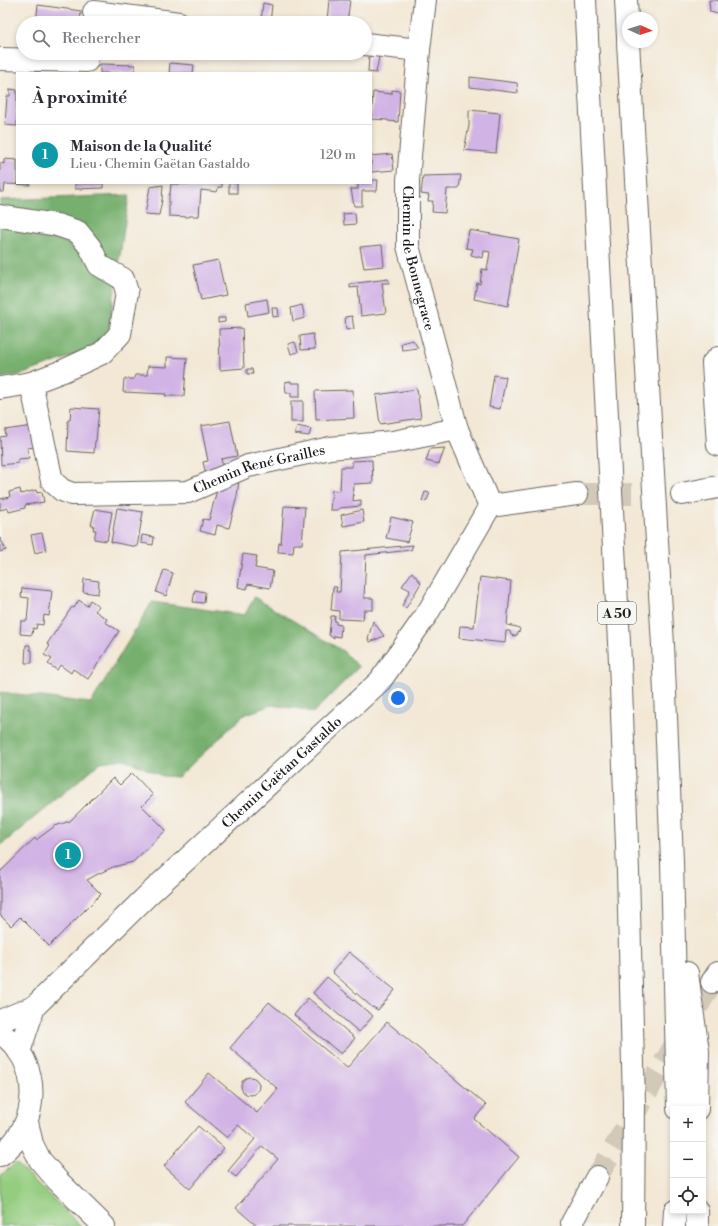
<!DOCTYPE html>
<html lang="fr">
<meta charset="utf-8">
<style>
:root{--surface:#fff;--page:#f7f7f7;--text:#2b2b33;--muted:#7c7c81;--line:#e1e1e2;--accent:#1f6fb2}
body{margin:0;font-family:"Libre Bodoni",serif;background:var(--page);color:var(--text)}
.controls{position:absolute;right:12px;bottom:12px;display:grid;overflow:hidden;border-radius:0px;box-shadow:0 2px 6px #0003}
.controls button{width:36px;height:36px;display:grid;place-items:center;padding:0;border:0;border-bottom:1px solid var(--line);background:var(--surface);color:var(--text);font:20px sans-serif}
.compass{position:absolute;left:622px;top:12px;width:36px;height:36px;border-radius:50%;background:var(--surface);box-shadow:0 2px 6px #0003;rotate:93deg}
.you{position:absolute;left:398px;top:698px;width:14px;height:14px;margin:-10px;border:3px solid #fff;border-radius:50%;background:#1a73e8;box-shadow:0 0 0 6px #1a73e833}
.badge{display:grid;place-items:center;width:26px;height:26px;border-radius:50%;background:var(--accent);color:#fff;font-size:13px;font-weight:700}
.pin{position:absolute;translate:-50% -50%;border:2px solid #fff;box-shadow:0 1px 4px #0006}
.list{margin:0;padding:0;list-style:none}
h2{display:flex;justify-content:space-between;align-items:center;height:52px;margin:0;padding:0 16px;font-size:17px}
h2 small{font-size:13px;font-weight:400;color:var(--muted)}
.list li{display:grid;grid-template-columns:26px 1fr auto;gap:12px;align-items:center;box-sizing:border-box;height:60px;padding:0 16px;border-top:1px solid var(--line)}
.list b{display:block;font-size:15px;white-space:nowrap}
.list p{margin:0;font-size:13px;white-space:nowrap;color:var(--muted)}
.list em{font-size:13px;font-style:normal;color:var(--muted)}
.icon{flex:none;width:22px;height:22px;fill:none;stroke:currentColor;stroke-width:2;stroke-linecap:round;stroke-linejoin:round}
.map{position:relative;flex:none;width:718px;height:1226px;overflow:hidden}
.search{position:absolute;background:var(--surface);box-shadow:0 2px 6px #0003;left:16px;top:16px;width:356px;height:44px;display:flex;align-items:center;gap:10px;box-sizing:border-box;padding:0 14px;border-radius:22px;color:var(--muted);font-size:15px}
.panel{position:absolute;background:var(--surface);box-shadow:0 2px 6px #0003;left:16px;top:72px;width:356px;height:112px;border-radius:0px}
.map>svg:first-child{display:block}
.green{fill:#94cd80;stroke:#58744e}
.forest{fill:#77b06e;stroke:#4a6645}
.building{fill:#d2b3e5}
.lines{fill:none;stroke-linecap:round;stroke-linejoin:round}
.minor-tunnel{stroke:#d3c9b9;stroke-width:22;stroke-dasharray:22 11;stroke-linecap:butt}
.minor-casing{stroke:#67635d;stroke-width:24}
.major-casing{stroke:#67635d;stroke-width:24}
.highway-casing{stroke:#67635d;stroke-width:24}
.minor{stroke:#fff;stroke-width:22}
.major{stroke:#fff;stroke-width:22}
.highway{stroke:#fff;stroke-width:22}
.labels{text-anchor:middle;stroke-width:3;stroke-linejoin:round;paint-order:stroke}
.shield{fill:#f6f6f2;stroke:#5d5d5c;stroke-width:1}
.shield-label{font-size:13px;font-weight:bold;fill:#1c1c1c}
.street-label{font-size:14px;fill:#1c1c1c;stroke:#f6f6f2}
</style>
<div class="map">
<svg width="718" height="1226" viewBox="0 0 718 1226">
<rect width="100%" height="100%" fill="#f6f6f2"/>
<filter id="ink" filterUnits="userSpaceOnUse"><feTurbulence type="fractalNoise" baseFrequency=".025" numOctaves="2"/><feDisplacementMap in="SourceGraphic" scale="8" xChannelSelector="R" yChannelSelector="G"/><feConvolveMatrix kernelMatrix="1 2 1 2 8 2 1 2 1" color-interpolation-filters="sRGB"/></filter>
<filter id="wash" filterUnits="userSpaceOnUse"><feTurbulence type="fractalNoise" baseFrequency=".012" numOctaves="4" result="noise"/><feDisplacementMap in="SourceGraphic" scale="16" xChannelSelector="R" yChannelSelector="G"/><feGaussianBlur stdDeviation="0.9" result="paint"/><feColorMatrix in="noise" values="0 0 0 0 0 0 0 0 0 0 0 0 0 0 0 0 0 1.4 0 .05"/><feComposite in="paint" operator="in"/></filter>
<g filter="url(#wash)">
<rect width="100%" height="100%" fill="#f3e8d5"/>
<polygon class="green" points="16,1163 81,1226 0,1226 0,1176"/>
<g class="forest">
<polygon points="129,195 108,334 83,352 23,374 0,378 0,200"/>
<polygon points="254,597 343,651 359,667 313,713 301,709 271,705 244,715 178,777 162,776 124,759 101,762 0,846 0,692 91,703 152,602 245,615"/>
</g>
<g id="blocks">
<g class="building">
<polygon points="329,0 350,0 347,23 327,21"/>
<polygon points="709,0 718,0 718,14 710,12"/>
<polygon points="263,3 272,5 270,23 261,22"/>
<polygon points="38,5 81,11 80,23 36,23"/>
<polygon points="369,56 379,57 376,73 368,72"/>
<polygon points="170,63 194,65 193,73 169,73"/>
<polygon points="100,64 135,65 134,73 100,73"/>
<rect x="24" y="71" width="16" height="2"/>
<polygon points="470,77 517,83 518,93 470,87"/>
<polygon points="10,89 17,90 17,126 5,125 7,96 10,96"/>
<polygon points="392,90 400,91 398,122 388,121 388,120 371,119 373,92 392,94"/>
<polygon points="469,110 500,113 496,153 464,150 469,126"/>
<polygon points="392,154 394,170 371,172 371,156"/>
<polygon points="4,159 17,160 17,183 30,183 30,185 5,184 4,192 0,192 0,163 4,164"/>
<polygon points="461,175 459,189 447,189 445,213 432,212 433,201 428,201 429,195 421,194 423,176"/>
<polygon points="371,180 378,180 377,191 362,191 362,206 354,206 351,189 358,189 358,183 371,183"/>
<polygon points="75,183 103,183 103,188 75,189"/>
<polygon points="195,183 222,183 222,187 218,187 217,192 201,190 199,216 189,216 189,217 169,216 169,194 170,194 171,184 195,184"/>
<rect x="229" y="183" width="8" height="10"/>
<polygon points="163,185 162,200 159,215 145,214 150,187"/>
<polygon points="355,213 356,224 344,225 343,214"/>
<polygon points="469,230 519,239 508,306 474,299 477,283 480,284 482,269 487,270 490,252 484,251 483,258 471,255 473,249 466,248"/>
<polygon points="382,245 384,266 364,268 360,247"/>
<polygon points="218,260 226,295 201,300 193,265"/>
<polygon points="388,279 389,283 382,283 386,313 361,316 358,287 350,288 350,284"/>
<polygon points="267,299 269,312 248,316 246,303"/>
<polygon points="302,305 305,318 293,321 291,308"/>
<polygon points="272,308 278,308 279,316 273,317"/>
<polygon points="352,316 354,329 346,330 345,317"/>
<polygon points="218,318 225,318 225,322 218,323"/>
<polygon points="242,328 244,368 220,370 219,329"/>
<polygon points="313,334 315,349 301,350 300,336"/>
<polygon points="413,340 418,348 402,350 401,343"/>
<polygon points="295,342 298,352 291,354 288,344"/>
<polygon points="167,357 187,358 184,396 165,396 166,394 123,392 124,379 134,379 135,375 147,375 148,366 167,367"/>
<polygon points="247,369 252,369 253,374 247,374"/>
<polygon points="494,375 506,377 500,409 489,407"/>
<polygon points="291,381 291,383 300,383 300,397 291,397 291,393 286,393 285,382"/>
<polygon points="417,389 421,418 380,424 376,395"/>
<polygon points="353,390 354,418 316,420 315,391"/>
<rect x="291" y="401" width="12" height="21"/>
<polygon points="71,407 99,409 96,441 95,441 94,453 67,451 68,420 70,420"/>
<polygon points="230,421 237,456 221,459 224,471 207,479 203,462 208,461 201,426"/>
<polygon points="33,426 36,447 27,448 29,458 18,459 18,463 1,465 0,437 6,436 5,430"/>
<polygon points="297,426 311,429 309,436 295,434"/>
<polygon points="445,448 439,464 426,461 430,449"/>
<polygon points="372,460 373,483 354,484 353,501 361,500 361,506 339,508 338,510 330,510 332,490 340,491 341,467 352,467 352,461"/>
<polygon points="239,479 237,496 229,528 217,525 215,535 200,531 203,519 209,520 218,486"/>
<polygon points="20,489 21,494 36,490 37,493 42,492 44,502 25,505 25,508 9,512 8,508 0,510 0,499 10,497 9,492"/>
<polygon points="425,492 430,493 427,500 422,501"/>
<polygon points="284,506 305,507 302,544 294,544 293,553 278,552 279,543 281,544"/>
<polygon points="117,508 143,512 137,547 111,542"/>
<polygon points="95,509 112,512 107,541 94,539 96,530 93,530 94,525 91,525"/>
<polygon points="362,510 364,522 343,526 341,515"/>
<polygon points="391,517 413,522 407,542 386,538"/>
<polygon points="42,533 46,550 35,553 31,535"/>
<polygon points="142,535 154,537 153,545 141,543"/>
<polygon points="0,538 6,550 0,552"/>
<polygon points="413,545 411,550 366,555 364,598 373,598 373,610 364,610 363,620 339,619 339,611 331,610 333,587 337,587 336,592 340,592 342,552"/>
<polygon points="243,554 257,556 255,568 273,571 270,588 248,584 247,589 238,587"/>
<polygon points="164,570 173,573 166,596 156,592"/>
<polygon points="412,572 421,583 406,608 402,606 410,590 402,586"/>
<polygon points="480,577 511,581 507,625 517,627 519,628 520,630 517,635 514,636 511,635 510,631 506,631 505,643 459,638 460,626 474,627"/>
<polygon points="84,579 99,581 98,594 83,592"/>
<polygon points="22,588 52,591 49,616 44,615 43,625 37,624 36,629 33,628 32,635 20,634 21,621 27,621 29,598 21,597"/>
<polygon points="195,590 205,592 204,603 193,602"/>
<polygon points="79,600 87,606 90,600 99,606 95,611 107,619 105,622 119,631 88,679 73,669 71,673 60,665 57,670 48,664 52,659 44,655 50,646 47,644 72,607 74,608"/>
<polygon points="331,616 335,616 334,620 336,621 336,624 341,625 340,637 334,636 334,639 329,635"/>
<polygon points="373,621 384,636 370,642 368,639"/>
<polygon points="26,645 30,645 30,650 32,650 32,663 25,663"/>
<polygon points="132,773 153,795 142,806 166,830 133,862 113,867 96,875 87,880 101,894 49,946 20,917 11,926 0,915 0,870 1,871 35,838 36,840 55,826 70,821 113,778 120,785"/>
<polygon points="349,952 395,990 378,1010 373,1007 373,1008 332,972"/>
<polygon points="327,977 373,1016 359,1032 313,993"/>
<polygon points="308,998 355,1038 341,1054 294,1015"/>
<polygon points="269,1002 347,1068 387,1022 486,1105 474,1119 519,1157 462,1226 257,1226 236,1208 278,1159 262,1146 236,1177 228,1171 255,1139 238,1125 227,1138 185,1102 209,1073 257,1113 278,1089 230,1048"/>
<circle cx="250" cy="1086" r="9"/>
<polygon points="198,1126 224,1148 190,1189 164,1166"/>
</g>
</g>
</g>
<g filter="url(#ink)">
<use href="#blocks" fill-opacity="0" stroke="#67635d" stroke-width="1"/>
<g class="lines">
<g class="minor-tunnel">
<polyline points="577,494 682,494"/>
<polyline points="597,1177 712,982"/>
</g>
<defs>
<g id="minor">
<path id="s1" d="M425,0l-6,50 -11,130v66l49,183 33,77"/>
<polyline points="94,12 179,23"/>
<polyline points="365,44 419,50"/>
<polyline points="0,59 87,61 88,53"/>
<polyline points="0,216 57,225 78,232 90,247 99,265 123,279 127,292 120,334 102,353 63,371 31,383"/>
<polyline points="718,358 713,363 718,445"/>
<path id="s2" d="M0,388l31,-5 21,98 10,9 10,4 116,-2 60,-26 82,-18 63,-6 64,-13"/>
<polyline points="682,494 718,487"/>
<polyline points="490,506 577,494"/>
<polyline points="712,982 718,973"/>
<path id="s3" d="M0,1021l34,-14 113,-111 233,-215 47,-67 63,-108"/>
<polyline points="19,1052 34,1007"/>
<polyline points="572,1223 597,1177"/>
</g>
<path id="major" d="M0,1033c43,27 41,94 0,122"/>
<g id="highway">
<polyline points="585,0 620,661 628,872 634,1103 633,1226"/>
<polyline points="626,0 628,37"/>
<polyline points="628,42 663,645 672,861 678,1109"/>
<polyline points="687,973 698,1051 697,1109"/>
<polyline points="27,1122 32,1144 40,1160 58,1181 104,1226"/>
<polyline points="674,1226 675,1211"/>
<polyline points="697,1226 697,1211"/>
</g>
</defs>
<use href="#minor" class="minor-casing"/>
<use href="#major" class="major-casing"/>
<use href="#highway" class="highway-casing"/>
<use href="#minor" class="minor"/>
<use href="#major" class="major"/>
<use href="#highway" class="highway"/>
</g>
</g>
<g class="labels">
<rect class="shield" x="598" y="602" width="38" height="22" rx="3"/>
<g class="shield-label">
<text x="617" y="618">A 50</text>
</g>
<g class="street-label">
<text dy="5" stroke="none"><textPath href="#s1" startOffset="260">Chemin de Bonnegrace</textPath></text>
<text dy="5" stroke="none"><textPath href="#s2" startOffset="347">Chemin René Grailles</textPath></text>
<text dy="5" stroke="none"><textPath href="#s3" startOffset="378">Chemin Gaëtan Gastaldo</textPath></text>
</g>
</g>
</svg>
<div class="controls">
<button>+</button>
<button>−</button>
<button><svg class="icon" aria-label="locate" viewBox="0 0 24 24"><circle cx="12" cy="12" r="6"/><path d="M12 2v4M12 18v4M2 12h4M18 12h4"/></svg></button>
</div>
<svg class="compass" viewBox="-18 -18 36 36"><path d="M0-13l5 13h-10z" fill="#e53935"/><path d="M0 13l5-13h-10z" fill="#7c7c81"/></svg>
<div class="you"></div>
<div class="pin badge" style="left:68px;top:855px;background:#0f9aa8">1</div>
<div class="search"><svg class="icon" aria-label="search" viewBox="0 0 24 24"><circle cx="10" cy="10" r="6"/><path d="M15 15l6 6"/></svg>Rechercher</div>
<section class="panel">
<h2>À proximité<small></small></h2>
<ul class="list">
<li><span class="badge" style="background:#0f9aa8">1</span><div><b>Maison de la Qualité</b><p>Lieu · Chemin Gaëtan Gastaldo</p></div><em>120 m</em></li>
</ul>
</section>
</div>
